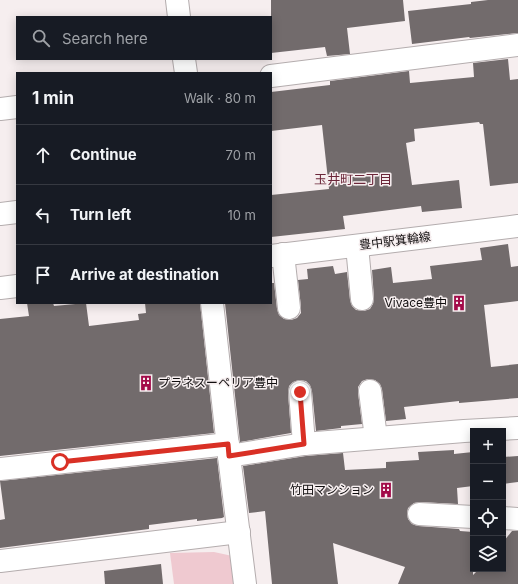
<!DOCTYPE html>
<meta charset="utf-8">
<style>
:root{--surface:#171b24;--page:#242831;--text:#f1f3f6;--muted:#9ea1a6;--line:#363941}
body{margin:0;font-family:Inter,"Noto Sans JP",sans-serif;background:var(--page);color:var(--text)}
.controls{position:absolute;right:12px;bottom:12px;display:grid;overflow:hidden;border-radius:0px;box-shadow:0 2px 10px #0003}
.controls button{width:36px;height:36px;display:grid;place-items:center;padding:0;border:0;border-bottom:1px solid var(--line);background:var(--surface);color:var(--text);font:20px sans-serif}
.stop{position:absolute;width:12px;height:12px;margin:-9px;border:3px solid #d93025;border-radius:50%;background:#fff}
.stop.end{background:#d93025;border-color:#fff;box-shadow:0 1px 4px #0008}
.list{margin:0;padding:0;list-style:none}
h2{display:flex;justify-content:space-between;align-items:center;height:52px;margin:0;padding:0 16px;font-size:17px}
h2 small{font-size:13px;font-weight:400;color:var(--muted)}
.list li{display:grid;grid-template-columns:26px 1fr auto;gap:12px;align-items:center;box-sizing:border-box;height:60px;padding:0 16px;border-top:1px solid var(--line)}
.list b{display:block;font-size:15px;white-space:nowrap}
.list em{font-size:13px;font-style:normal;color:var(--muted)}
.icon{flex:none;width:22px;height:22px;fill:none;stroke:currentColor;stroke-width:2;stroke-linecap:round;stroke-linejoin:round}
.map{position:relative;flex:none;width:518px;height:584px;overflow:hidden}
.search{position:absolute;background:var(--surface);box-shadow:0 2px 10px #0003;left:16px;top:16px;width:256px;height:44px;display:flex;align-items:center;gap:10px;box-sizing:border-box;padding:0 14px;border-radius:0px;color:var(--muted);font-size:15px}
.panel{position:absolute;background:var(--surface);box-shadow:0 2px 10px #0003;left:16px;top:72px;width:256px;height:232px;border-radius:0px}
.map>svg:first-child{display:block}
.green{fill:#efc9d0}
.building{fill:#726b6c}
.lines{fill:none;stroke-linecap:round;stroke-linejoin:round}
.minor-casing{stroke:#b4adae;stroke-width:24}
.minor{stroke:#fff;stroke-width:22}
.route{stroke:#d93025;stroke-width:5}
.labels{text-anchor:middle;stroke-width:3;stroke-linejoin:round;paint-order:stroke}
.street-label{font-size:12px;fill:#110e0f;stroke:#f6eeef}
.poi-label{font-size:12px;fill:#110e0f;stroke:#f6eeef;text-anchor:end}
.neighbourhood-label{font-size:13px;fill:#6c273a;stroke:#f6eeef}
</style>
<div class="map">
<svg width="518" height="584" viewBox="0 0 518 584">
<rect width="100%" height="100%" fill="#f6eeef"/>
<polygon class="green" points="214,552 237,557 241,584 174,584 170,553"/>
<g class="building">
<polygon points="271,0 403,0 405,21 347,28 350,54 327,56 325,47 271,53"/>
<polygon points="488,0 518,0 518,33 470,38 469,37 412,44 408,11 471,4 471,2"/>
<polygon points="508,59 510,80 518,79 518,183 490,186 483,124 480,124 479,122 414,129 415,141 406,143 412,185 459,180 462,208 422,212 421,206 343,216 345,229 271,237 271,195 329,189 322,125 271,131 271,92 330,85 330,81 409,71 410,83 474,77 473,63"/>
<polygon points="508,244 511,267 518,266 518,301 484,305 491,367 518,364 518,398 459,403 459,401 404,407 406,419 386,421 382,389 380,384 375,380 368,379 362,381 358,387 358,393 362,424 341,426 341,428 316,431 312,391 310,385 306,381 299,380 293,382 289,386 288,393 291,433 240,442 225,303 271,303 271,283 274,283 277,309 279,315 284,319 291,320 297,318 301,313 301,307 298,280 308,279 307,269 333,266 335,274 347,272 350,300 352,306 356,310 364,311 370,309 373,304 374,298 372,270 391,267 393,283 432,279 430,266 482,260 480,248"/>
<polygon points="27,303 53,303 54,306 86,303 89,326 139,320 138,314 146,313 145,303 200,303 214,433 0,456 0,319 29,316"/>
<polygon points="454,450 454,454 473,452 473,486 457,488 458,504 420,502 414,503 408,508 407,513 408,519 412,524 418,526 459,529 460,531 473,532 473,575 479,569 503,569 503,542 512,531 518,531 518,584 398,584 405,567 333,543 338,584 272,584 265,511 249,513 243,466 306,456 343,453 345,470 386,468 386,462 419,460 418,452"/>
<polygon points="518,456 518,482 503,484 503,457"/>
<polygon points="217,458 224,517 222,518 197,521 197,519 149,525 149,529 102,535 0,548 0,520 5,519 0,481"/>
<polygon points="161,564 163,584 105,584 104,571"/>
</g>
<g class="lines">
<defs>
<g id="minor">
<polyline points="177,0 179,17"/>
<polyline points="184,59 186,73"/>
<polyline points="271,76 518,45"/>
<polyline points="0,109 17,107"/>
<polyline points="0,214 17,212"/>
<polyline points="357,246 362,299"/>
<polyline points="283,254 289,308"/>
<polyline points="271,256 518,226"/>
<polyline points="0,288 17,286"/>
<polyline points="212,303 229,456 245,584"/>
<polyline points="370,391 376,438"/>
<polyline points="300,392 304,444"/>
<polyline points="229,456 304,444 464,431 518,428"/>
<polyline points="0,469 228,444"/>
<polyline points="419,514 473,517"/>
<polyline points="503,518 518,519"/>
<polyline points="0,561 239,532"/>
</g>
</defs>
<use href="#minor" class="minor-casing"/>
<use href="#minor" class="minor"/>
</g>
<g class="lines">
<polyline class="route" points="60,462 228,444 229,456 304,444 300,392"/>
</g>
<defs>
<symbol id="building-bare" viewBox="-9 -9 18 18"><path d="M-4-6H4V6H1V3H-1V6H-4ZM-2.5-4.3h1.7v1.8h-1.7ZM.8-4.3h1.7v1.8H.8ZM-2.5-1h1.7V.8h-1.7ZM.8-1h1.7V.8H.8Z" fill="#a20a48" stroke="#f6eeef" stroke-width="2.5" paint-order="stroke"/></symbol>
</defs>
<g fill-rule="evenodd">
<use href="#building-bare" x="448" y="292" width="22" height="22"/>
<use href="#building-bare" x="135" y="372" width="22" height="22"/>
<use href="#building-bare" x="375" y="479" width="22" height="22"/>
</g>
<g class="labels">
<g class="street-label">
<text transform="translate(395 241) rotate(-7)" y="4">豊中駅箕輪線</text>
</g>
<g class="poi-label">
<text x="447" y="307">Vivace豊中</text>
<text x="158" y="387" text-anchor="start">プラネスーペリア豊中</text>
<text x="374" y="494">竹田マンション</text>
</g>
<g class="neighbourhood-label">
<text x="353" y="184">玉井町二丁目</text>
</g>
</g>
</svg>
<div class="controls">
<button>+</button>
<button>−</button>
<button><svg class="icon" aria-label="locate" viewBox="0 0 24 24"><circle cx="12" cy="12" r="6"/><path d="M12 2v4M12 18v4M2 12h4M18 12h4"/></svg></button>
<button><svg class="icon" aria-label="layers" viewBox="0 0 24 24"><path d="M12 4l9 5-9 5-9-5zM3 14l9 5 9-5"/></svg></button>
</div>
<div class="stop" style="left:60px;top:462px"></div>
<div class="stop end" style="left:300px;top:392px"></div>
<div class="search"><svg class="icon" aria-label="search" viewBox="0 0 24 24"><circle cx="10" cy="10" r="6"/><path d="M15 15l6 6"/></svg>Search here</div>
<section class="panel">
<h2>1 min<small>Walk · 80 m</small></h2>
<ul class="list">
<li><svg class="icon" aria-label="ahead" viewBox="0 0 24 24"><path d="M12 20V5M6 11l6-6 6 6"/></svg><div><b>Continue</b></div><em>70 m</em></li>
<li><svg class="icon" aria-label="left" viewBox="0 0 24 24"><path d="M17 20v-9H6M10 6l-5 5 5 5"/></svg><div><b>Turn left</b></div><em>10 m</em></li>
<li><svg class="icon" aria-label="arrive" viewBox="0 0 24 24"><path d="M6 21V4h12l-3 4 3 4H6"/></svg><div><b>Arrive at destination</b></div></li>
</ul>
</section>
</div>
